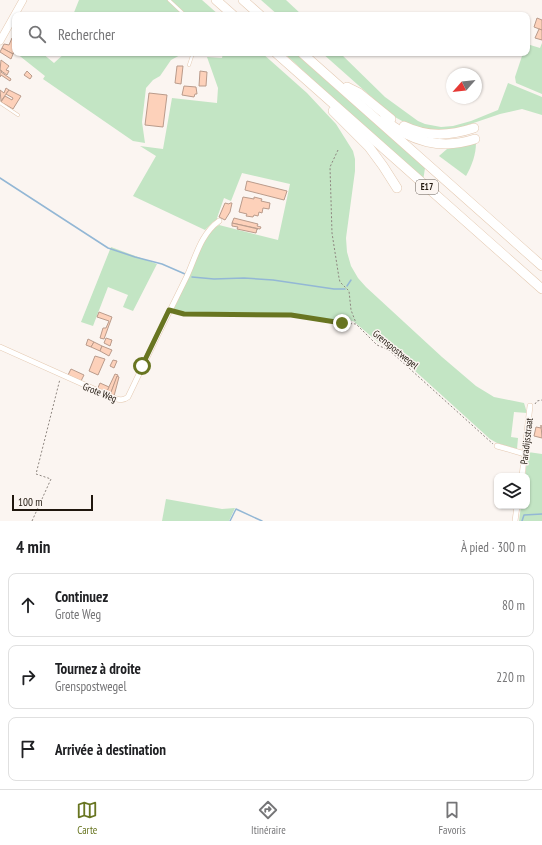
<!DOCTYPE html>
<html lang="fr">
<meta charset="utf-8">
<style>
:root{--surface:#fff;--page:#f6f6f6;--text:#202124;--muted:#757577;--line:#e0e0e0;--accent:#687521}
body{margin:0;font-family:"PT Sans Narrow",sans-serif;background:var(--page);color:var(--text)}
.controls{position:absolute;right:12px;bottom:12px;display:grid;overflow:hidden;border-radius:8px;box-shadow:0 1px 3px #0004}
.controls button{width:36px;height:36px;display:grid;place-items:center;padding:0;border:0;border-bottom:1px solid var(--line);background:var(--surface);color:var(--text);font:20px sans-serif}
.compass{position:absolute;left:446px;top:68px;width:36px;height:36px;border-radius:50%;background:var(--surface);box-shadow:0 1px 3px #0004;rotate:243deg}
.scale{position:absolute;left:12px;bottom:10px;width:81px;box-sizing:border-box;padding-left:4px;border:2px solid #20170e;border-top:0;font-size:11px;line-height:14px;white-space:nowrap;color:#20170e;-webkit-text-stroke:3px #fbf5f1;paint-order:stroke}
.stop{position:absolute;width:12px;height:12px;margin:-9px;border:3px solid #687521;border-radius:50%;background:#fff}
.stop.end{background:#687521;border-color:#fff;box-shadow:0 1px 4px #0008}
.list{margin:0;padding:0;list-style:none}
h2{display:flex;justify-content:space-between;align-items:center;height:52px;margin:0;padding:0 16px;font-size:17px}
h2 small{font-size:13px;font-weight:400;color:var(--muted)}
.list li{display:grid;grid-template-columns:26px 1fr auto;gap:12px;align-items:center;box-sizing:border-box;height:64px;margin:0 8px 8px;padding:0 8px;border:1px solid var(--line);border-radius:8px}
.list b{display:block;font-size:15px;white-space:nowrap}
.list p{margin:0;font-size:13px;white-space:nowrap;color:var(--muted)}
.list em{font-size:13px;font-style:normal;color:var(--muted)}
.icon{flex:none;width:22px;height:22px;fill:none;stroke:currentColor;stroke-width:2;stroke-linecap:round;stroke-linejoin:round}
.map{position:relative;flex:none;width:542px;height:521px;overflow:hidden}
.search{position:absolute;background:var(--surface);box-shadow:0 1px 3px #0004;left:12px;right:12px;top:12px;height:44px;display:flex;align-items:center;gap:10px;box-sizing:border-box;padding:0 14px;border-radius:8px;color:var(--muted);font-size:15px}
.sheet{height:268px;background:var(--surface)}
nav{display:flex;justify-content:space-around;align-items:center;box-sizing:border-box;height:56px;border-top:1px solid var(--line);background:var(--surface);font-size:11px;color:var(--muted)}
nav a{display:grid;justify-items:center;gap:2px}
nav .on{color:var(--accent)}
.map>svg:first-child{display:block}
.green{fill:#c3e5c4}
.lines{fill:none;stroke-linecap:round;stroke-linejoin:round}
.stream{stroke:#93b7d5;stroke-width:1.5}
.building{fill:#fdd1ba;stroke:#ba9b8b}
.lane-casing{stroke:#e4c9b1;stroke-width:3.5}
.street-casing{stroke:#e4c9b1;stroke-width:6}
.secondary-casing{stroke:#e4c9b1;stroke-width:8}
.highway-casing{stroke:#e4c9b1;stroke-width:10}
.path{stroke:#8e8680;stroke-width:1;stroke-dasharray:2 2;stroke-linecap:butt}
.lane{stroke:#fff;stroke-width:2.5}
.street{stroke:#fff;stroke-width:5}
.secondary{stroke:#fff;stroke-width:7}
.highway{stroke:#fff;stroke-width:9}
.route{stroke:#687521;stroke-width:5}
.labels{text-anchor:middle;stroke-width:3;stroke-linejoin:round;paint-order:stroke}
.shield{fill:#fbf5f1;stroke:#625a52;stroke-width:1}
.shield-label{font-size:9px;font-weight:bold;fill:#20170e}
.street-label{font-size:10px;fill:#20170e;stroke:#fbf5f1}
</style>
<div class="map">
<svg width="542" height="521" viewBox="0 0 542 521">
<rect width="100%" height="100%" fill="#fbf5f1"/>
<g class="green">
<polygon points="79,0 202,0 219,15 73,15"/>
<polygon points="261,0 286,0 302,15 278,15"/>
<polygon points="542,43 542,94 516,83 515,77 523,53 527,53 527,44 540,48"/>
<polygon points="16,53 42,53 54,63 65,53 184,53 171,60 160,76 153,80 146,88 142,122 145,143 133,141 43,79 45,76"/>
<polygon points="223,53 262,53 307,93 336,124 353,151 355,159 355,171 346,238 347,252 351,266 358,278 366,287 442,357 476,386 494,397 524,403 527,413 514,412 511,437 518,438 517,449 497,443 490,439 392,350 378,342 353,321 334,320 296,314 181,312 171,310 206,234 219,225 278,240 290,184 242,173 231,201 224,198 217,218 217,220 213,222 205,230 133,196 156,156 140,146 163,149 172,98 217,103 218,88 207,57 222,58"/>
<polygon points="284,53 295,53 425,168 423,181"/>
<polygon points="322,53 340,53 385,97 418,121 425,124 441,127 453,126 471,121 498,110 508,83 542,97 542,115 522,109 500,114 450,131 430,132 404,122 393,116"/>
<path d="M476,142c0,13 -4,23 -10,34l-27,-20 8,-7z"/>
<polygon points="111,247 157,264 133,311 123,307 128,295 108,287 93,326 81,322"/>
<polygon points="528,452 542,454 542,521 519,521 521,506 527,506 527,476 525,476"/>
<polygon points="166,499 222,509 235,508 229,521 162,521"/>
</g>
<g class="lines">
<g class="stream">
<polyline points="0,178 108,248 135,257 162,264 185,274"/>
<polyline points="192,277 214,279 244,278 273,280 334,289 345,289"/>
<polyline points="347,286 351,280"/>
<polyline points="230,521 236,509 262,521"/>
<polyline points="522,521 524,515 542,514"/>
</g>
</g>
<g class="building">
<polygon points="537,18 542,20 542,30 534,27"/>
<polygon points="539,29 542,30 542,40 535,38"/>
<polygon points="12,38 15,39 15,51 13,54 2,48 4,44 9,45"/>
<polygon points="2,48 13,54 11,59 0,52"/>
<polygon points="1,60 9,66 6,70 9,71 7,75 0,70"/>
<polygon points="177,66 183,66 181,84 175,83"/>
<polygon points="0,70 2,71 1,72 11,79 10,81 1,75 0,77"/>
<polygon points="27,71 32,76 30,79 24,75"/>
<polygon points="200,71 207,72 206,86 199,86"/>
<polygon points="184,86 196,87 197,94 195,94 194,97 182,95"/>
<polygon points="6,88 9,90 1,101 0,90 4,93"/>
<polygon points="9,90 21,96 13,109 1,102 5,96 12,100 13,98 6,94"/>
<polygon points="149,93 167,95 163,127 145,125"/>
<polygon points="247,181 287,191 284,200 245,190"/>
<polygon points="243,197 254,199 254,197 262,199 261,201 270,203 269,209 263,208 262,213 259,212 258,216 254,215 253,217 246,216 247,214 239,212"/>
<polygon points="225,203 229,204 230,203 232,203 230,212 225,220 219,217"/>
<polygon points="234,218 258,224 257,226 261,227 260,229 232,223"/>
<polygon points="232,223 258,229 257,229 256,233 237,229 238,227 232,226"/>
<polygon points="99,312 112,317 104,339 100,338 103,328 106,328 109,321 97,317"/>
<polygon points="106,338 112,340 110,346 104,343"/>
<polygon points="88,339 94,342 91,347 86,345"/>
<polygon points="94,342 102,346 100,351 91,347"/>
<polygon points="102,346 112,350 109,356 100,351"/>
<polygon points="95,356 105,359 98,375 89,371"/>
<polygon points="113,360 117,361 114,368 110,366"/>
<polygon points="71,369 84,375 81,381 68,375"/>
<polygon points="115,374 118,375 110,395 106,393"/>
<polygon points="117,376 119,377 114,396 110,395"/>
<polygon points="100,383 109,387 106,393 97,390"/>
<polygon points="541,425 542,438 534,436 536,427 541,428"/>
</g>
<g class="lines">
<defs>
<g id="lane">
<polyline points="169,0 185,15"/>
<polyline points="189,65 193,53"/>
<polyline points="0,103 18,115"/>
</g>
<g id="street">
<path d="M0,347l114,51c5,2 9,3 14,-1 19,-40 39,-81 59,-121 9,-20 14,-42 32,-55"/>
<polyline points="497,446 525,454"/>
<polyline points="522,476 530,406"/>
<polyline points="515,521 517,506"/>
</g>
<polyline id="secondary" points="0,41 23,0"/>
<g id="highway">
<polyline points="216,0 233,15"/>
<polyline points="243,0 260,15"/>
<polyline points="276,53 542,289"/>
<polyline points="302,53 542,266"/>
<polyline points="347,87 359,93 391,119"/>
<polyline points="333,111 369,147 383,166 397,188"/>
<path d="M384,119c26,23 58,31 91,20"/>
<path d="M404,126c23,11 45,10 70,2"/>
</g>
</defs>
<use href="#lane" class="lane-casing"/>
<use href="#street" class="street-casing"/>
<use href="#secondary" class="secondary-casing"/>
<use href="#highway" class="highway-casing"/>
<g class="path">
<polyline points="338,150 330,167 332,233 339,278 340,282 349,291 351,310 356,323"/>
<polyline points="175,311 185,314 291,315 342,323 356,324 377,345 389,350 493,444"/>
<polyline points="535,404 537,401 542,400"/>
<polyline points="32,521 51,479 36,474 60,379"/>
</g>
<use href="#lane" class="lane"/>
<use href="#street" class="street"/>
<use href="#secondary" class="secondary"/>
<use href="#highway" class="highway"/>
</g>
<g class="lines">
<polyline class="route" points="142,366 169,310 184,314 291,315 342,323"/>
</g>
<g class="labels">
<rect class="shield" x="416" y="180" width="22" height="14" rx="3"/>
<g class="shield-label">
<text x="427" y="190">E17</text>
</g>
<g class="street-label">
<text transform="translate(396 349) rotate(39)" y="4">Grenspostwegel</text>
<text transform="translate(100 392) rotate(22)" y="4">Grote Weg</text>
<text transform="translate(526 441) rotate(-83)" y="4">Paradijsstraat</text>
</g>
</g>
</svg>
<div class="controls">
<button><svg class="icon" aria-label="layers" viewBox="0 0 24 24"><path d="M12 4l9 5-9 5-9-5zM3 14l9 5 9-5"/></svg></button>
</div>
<svg class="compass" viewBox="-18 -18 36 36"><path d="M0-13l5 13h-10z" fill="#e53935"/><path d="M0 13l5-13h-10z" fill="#757577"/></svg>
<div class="scale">100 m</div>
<div class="stop" style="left:142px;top:366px"></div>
<div class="stop end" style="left:342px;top:323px"></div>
<div class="search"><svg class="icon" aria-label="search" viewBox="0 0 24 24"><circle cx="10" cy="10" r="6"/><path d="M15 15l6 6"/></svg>Rechercher</div>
</div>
<section class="sheet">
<h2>4 min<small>À pied · 300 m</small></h2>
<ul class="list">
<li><svg class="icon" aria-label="ahead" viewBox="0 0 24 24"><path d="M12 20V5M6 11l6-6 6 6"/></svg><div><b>Continuez</b><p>Grote Weg</p></div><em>80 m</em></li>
<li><svg class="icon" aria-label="right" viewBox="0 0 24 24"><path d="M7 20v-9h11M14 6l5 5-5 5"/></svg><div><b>Tournez à droite</b><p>Grenspostwegel</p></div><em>220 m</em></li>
<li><svg class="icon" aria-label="arrive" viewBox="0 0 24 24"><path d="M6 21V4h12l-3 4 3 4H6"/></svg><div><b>Arrivée à destination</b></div></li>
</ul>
</section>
<nav>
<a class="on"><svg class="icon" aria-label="map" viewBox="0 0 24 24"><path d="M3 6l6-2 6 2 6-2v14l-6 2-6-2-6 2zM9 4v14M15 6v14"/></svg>Carte</a>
<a><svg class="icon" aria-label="directions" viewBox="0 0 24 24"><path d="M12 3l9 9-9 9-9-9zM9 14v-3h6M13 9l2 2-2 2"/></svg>Itinéraire</a>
<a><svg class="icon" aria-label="saved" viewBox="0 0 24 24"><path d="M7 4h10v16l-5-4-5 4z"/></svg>Favoris</a>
</nav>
